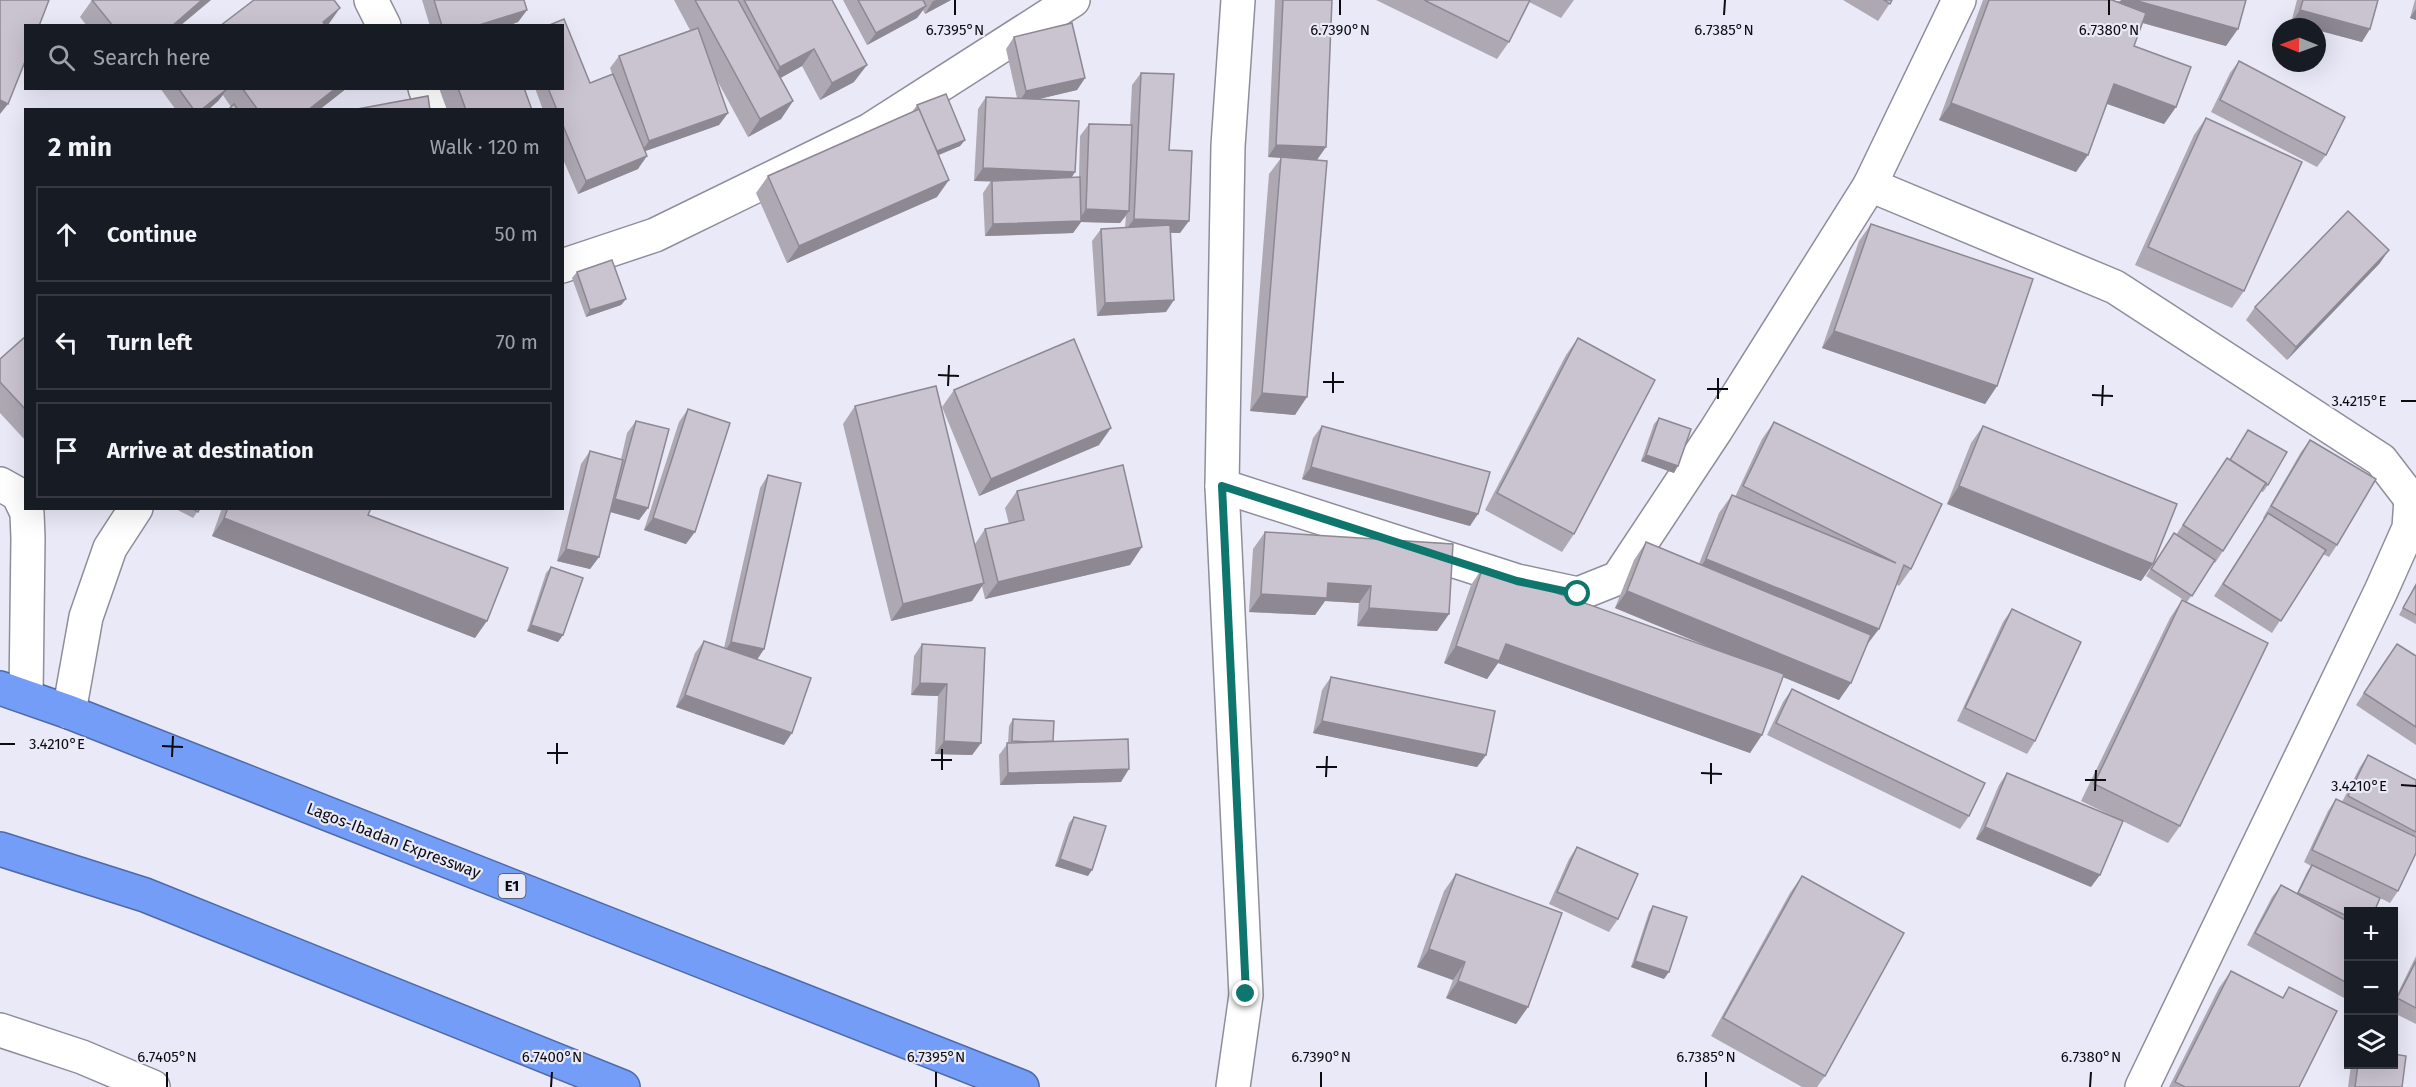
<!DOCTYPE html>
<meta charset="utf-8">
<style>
:root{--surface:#171b24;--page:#242831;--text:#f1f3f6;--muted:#9ea1a6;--line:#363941}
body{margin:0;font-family:"Fira Sans",sans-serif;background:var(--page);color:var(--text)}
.controls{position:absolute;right:18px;bottom:18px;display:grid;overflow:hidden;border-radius:0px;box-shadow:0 6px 24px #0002}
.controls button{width:54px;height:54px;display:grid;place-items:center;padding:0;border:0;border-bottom:2px solid var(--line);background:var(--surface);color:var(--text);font:30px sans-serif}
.compass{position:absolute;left:2272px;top:18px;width:54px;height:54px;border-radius:50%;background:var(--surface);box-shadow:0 6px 24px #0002;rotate:271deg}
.stop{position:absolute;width:18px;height:18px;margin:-14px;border:4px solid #0f766e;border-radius:50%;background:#fff}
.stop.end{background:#0f766e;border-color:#fff;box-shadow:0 2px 6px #0008}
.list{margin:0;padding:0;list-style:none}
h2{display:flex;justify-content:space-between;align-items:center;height:78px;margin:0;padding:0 24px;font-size:26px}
h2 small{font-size:20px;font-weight:400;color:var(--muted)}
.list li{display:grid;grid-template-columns:39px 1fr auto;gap:18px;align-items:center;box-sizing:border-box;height:96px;margin:0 12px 12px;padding:0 12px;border:2px solid var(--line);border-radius:0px}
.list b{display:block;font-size:22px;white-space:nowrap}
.list em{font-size:20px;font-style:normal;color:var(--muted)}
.icon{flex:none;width:33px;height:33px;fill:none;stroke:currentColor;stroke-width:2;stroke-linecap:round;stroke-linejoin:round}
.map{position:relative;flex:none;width:2416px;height:1087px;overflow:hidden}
.search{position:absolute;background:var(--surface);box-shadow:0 6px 24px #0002;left:24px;top:24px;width:540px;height:66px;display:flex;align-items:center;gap:15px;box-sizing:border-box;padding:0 21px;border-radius:0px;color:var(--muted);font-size:22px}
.panel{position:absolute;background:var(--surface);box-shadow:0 6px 24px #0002;left:24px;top:108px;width:540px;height:402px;border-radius:0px}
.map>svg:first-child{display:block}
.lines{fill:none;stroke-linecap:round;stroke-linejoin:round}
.minor-casing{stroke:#8e8e9b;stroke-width:36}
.highway-casing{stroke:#4f6aa6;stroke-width:36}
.minor{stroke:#fff;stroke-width:33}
.highway{stroke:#739df7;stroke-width:33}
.wall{fill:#aea8b3}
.shaded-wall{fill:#8d8892}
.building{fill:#cac3d0;stroke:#8d8892;stroke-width:1.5}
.route{stroke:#0f766e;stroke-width:8}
.ticks{fill:none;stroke:#0b0b10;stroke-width:2}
.labels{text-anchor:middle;stroke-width:4.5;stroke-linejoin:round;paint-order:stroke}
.shield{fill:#eae9f8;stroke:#4e4e56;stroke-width:1.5}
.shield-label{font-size:15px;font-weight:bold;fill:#0b0b10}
.street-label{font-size:16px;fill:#0b0b10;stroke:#eae9f8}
.ticks-label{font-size:15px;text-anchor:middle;fill:#0b0b10;stroke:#eae9f8;stroke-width:4.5;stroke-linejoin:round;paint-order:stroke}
</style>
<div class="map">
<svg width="2416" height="1087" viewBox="0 0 2416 1087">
<rect width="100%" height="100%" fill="#eae9f8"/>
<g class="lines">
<defs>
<g id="minor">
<polyline points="371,0 384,26"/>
<polyline points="425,88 433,110"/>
<polyline points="1870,185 2115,287 2381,460 2411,499 2416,501"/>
<polyline points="562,266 655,235 870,130 1073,0"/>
<polyline points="0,484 18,494 27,513 28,538 26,696"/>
<polyline points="1222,486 1517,581 1578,594 1618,578 1716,430 1870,185 1959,0"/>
<polyline points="69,712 86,617 110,548 136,508"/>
<polyline points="0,1030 82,1057 153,1087"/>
<polyline points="1233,1087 1246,995 1222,486 1228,146 1238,0"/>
<polyline points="2142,1087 2381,591 2409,528 2411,499"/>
</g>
<g id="highway">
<polyline points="0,688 69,712 1022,1087"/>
<polyline points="0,849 145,895 623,1087"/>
</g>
</defs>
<use href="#minor" class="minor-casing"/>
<use href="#highway" class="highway-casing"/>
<use href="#minor" class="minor"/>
<use href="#highway" class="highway"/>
</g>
<g class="wall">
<polygon points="92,0 180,26 87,26 80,17"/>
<polygon points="422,0 524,0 527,10 518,22 507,26 430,26"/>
<polygon points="674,0 832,0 854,82 820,100 802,66 780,78 793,101 781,119 748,137 713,73 728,113 719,125 645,151 638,169 578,194 562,157 562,110 543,110 535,88 562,88 590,83 612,74 610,68 619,56 690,30"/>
<polygon points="843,0 951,0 925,14 923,10 917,18 867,45"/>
<polygon points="1275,0 1332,0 1317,160 1295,415 1250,411 1269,174 1281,158 1268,157"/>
<polygon points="1376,0 1574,0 1561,18 1529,2 1509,42 1497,59"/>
<polygon points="1843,0 1892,0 1878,21"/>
<polygon points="1983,0 2114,1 2246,0 2226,46 2142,23 2134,46 2176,107 2164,124 2107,104 2076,172 1939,120"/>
<polygon points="2297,0 2378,0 2362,42 2317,30 2317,27 2307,27 2291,23"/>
<polygon points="2415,0 2416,0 2416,20 2410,18"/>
<polygon points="1014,37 1085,78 1077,90 1038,99 1075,172 1072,177 1079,177 1080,136 1089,124 1130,125 1132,85 1141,73 1169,150 1180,233 1171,233 1166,312 1097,316 1092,241 1101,229 1125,228 1126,216 1120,223 1081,222 1073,233 985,236 983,193 991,181 974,181 978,109 986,97 1017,98 1006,49"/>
<polygon points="2239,61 2326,155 2317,167 2211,112 2230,73"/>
<polygon points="160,88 347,88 319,110 228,110 231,107 223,95 218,101 208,110 176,110"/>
<polygon points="439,88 524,88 532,110 447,110"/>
<polygon points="917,105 965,140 960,146 939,155 937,197 787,263 756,193 768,176 912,112"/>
<polygon points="2206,118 2244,291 2232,308 2135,265 2194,135"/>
<polygon points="1871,224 1997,386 1985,404 1822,348 1859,241"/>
<polygon points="2380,263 2287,360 2246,320 2255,307"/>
<polygon points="577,272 626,299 621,305 586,317 572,278"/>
<polygon points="26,336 26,439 25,440 0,413 0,359"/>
<polygon points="1578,338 1574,534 1562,552 1485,510 1566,355"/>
<polygon points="954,390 1099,445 979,496 942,407"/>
<polygon points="855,406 975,544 985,529 1009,524 1005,508 1017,491 1130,565 985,599 982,586 972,601 891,621 843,424"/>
<polygon points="688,409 686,544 644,530 679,422"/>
<polygon points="1659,418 1674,473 1641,461 1654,424"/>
<polygon points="636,421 648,508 639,520 610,512 599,557 590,569 557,561 581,464 590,451 621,459 627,433"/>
<polygon points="1774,422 1911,569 1899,586 1896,584 1839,700 1783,677 1750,753 1498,663 1487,679 1444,663 1471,585 1483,567 1723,653 1615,608 1634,560 1646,542 1699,564 1719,513 1732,495 1735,497 1762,439"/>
<polygon points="1322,426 1470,526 1302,479 1313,438"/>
<polygon points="1983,426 2153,564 2141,581 1947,504 1971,443"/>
<polygon points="2248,430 2268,485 2263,492 2261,491 2223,551 2215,563 2214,562 2187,602 2146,576 2174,533 2176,535 2227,458 2230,460"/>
<polygon points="2310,440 2337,545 2329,557 2323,554 2272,633 2214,596 2264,519 2263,518 2301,452"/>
<polygon points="768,475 764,649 757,660 784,745 676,707 695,653 704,641 724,648 760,488"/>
<polygon points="174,508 200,508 193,518"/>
<polygon points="222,508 371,508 368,515 475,638 212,536"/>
<polygon points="1265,532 1449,614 1437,631 1357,626 1359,603 1325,601 1315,615 1249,612 1253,549"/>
<polygon points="551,567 563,635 558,642 527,631 546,573"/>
<polygon points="2416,583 2416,624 2399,615"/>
<polygon points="2182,600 2180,826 2168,843 2081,801 2170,618"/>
<polygon points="2012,609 2035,741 2027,754 1957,721 2003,622"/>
<polygon points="922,644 985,648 981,743 972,755 935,754 938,696 911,695 914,656"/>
<polygon points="2388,656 2416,656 2416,745 2356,705"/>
<polygon points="1331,677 1486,755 1477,767 1313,733 1322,690"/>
<polygon points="1792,689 1969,816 1960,829 1767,735 1783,702"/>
<polygon points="1013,719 1053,741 1121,782 1000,785 999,755 1008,743 1009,726"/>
<polygon points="2368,755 2416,780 2416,853 2398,891 2390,903 2380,898 2349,912 2349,992 2344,998 2247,945 2272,897 2281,885 2297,893 2307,872 2311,866 2304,862 2328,811 2336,799 2342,802 2360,767"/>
<polygon points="2007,773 2091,887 1976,839 1999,785"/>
<polygon points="1074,817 1088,876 1055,866 1069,823"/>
<polygon points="1577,847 1618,919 1609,932 1549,904 1569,859"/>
<polygon points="1456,874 1528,1007 1516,1024 1446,998 1453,980 1417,967 1444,891"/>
<polygon points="1802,876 1825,1076 1817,1087 1802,1087 1711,1036 1790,893"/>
<polygon points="1653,906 1664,979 1631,967 1649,912"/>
<polygon points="2416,956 2416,1024 2394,1013 2394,1001"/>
<polygon points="2231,971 2282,998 2289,987 2299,1087 2169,1087 2219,988"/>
<polygon points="2351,1065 2394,1065 2402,1087 2348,1087"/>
</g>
<g class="shaded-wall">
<polygon points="202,0 211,0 180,26 172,26"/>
<polygon points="936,0 951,0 925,14 933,1"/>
<polygon points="2121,0 2134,0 2238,29 2226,46 2111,14"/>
<polygon points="926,6 917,18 867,45 876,33"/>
<polygon points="340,8 328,25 321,26 323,22"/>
<polygon points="2416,9 2416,20 2410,18"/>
<polygon points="527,10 518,22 507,26 476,26"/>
<polygon points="2300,10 2370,29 2362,42 2317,30 2317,27 2307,27 2291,23"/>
<polygon points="814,49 802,66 768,85 780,67"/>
<polygon points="867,65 854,82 820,100 832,83"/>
<polygon points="1085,78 1077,90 1018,104 1026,91"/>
<polygon points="2114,84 2176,107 2164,124 2102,102"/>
<polygon points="336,88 347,88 319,110 308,110"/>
<polygon points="227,89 218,101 208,110 201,110"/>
<polygon points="0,100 8,104 0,114"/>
<polygon points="793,101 781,119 748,137 760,119"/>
<polygon points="1951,103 2088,155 2076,172 1939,120"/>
<polygon points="728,113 719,125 640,153 649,141"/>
<polygon points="965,140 960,146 931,158 935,152"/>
<polygon points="1276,145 1326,147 1317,160 1268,157"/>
<polygon points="647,156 638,169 578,194 586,181"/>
<polygon points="983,168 1075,172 1067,184 974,181"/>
<polygon points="949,180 937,197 787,263 799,246"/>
<polygon points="1086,209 1129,211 1120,223 1081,222 1073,233 985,236 993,224 1078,221"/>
<polygon points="1134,219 1189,221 1180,233 1125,231"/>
<polygon points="2389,250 2380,263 2287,360 2296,347"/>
<polygon points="626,299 621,305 586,317 590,310"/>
<polygon points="1174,300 1166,312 1097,316 1105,303"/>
<polygon points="1834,331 1997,386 1985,404 1822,348"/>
<polygon points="1262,393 1307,397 1295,415 1250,411"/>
<polygon points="1111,428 1099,445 979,496 991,479"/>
<polygon points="1646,455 1678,466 1674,473 1641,461"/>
<polygon points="1311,467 1478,514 1470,526 1302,479"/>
<polygon points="1959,486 2153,564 2141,581 1947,504"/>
<polygon points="615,499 648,508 639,520 607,511"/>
<polygon points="224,518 487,621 475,638 212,536"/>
<polygon points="653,518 695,532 686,544 644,530"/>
<polygon points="1142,547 1130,565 985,599 998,582"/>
<polygon points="566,549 599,557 590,569 557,561"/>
<polygon points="1706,559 1879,629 1866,646 1694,576"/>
<polygon points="984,583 972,601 891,621 903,604"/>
<polygon points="1328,583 1371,586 1359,603 1325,601 1315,615 1249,612 1261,594"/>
<polygon points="1627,591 1851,683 1839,700 1615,608"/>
<polygon points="1369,608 1449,614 1437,631 1357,626"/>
<polygon points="531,625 563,635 558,642 527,631"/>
<polygon points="731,642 764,649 756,661 723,654"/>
<polygon points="1506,644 1762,735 1750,753 1498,663 1487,679 1444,663 1456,646"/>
<polygon points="920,683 947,684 938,696 911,695"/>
<polygon points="685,695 792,733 784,745 676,707"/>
<polygon points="1322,721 1486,755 1477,767 1313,733"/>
<polygon points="944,741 981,743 972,755 935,754"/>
<polygon points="1129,769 1121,782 1000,785 1008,773"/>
<polygon points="1985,827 2100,875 2091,887 1976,839"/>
<polygon points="1060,859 1092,870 1088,876 1055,866"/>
<polygon points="1429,949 1465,962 1453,980 1417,967"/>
<polygon points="1635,961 1669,972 1664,979 1631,967"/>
<polygon points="1458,981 1528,1007 1516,1024 1446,998"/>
</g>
<g class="building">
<polygon points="0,0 49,0 39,26 26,26 26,59 8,104 0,100"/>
<polygon points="92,0 202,0 172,26 113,26"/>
<polygon points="254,0 334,0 340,8 323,22 326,26 220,26"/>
<polygon points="434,0 524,0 527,10 476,26 442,26"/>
<polygon points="695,0 738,0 793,101 760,119"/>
<polygon points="744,0 832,0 867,65 832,83 814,49 780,67"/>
<polygon points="858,0 923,0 926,6 876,33"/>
<polygon points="1283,0 1332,0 1326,147 1276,145"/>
<polygon points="1424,0 1530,0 1509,42"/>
<polygon points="1884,0 1892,0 1890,4"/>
<polygon points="1989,0 2112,0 2146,13 2134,46 2191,67 2176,107 2114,84 2088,155 1951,103"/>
<polygon points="2134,0 2246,0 2238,29"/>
<polygon points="2303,0 2378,0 2370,29 2300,10"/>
<polygon points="564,19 590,83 613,74 647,156 586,181 562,123 562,110 557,110 548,88 562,88 562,26 547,26"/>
<polygon points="1072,23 1085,78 1026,91 1014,37"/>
<polygon points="698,28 728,113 649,141 619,56"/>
<polygon points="2239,61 2345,117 2326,155 2220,100"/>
<polygon points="1141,73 1174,74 1169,150 1192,151 1189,221 1134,219"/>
<polygon points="178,88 227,88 227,89 201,110 194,110"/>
<polygon points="242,88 336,88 308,110 258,110"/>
<polygon points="458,88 524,88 532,110 466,110"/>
<polygon points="946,94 965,140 937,151 917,105"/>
<polygon points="428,96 430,110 352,110"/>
<polygon points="986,97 1079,101 1075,172 983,168"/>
<polygon points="234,104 238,110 228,110"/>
<polygon points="919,109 949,180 799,246 768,176"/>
<polygon points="2206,118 2302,162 2244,291 2148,247"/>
<polygon points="1089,124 1132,125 1129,211 1086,209"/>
<polygon points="1281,157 1327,161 1307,397 1262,393"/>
<polygon points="1080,177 1081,221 993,224 992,181"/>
<polygon points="2348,211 2389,250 2296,347 2255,307"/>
<polygon points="1871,224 2033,279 1997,386 1834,331"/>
<polygon points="1170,225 1174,300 1105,303 1101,229"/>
<polygon points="612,260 626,299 590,310 577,272"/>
<polygon points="26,336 26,410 0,382 0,359"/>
<polygon points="1578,338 1655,380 1574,534 1497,493"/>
<polygon points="1074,339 1111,428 991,479 954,390"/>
<polygon points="936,386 984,583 903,604 855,406"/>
<polygon points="688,409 730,423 695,532 653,518"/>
<polygon points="1659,418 1691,429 1678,466 1646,455"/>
<polygon points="636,421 669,429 648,508 615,499"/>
<polygon points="1774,422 1942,504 1911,569 1904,565 1879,629 1706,559 1732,495 1896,563 1743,486"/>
<polygon points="1322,426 1490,472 1478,514 1311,467"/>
<polygon points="1983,426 2177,504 2153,564 1959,486"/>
<polygon points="2248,430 2287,452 2268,485 2266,484 2266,483 2230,460"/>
<polygon points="2310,440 2376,479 2337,545 2271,506"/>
<polygon points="590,451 623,460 599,557 566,549"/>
<polygon points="2227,458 2266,483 2223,551 2183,525"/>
<polygon points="1123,465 1142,547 998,582 985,529 1024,520 1017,491"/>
<polygon points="768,475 801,483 764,649 731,642"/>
<polygon points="191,508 200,508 198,512"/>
<polygon points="228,508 371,508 368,515 508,568 487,621 224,518"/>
<polygon points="2268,513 2326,550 2281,621 2223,584"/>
<polygon points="1265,532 1453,544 1449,614 1369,608 1371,586 1328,583 1327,598 1261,594"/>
<polygon points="2174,533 2215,560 2192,596 2151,569"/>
<polygon points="1646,542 1871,635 1851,683 1627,591"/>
<polygon points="551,567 583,578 563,635 531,625"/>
<polygon points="1483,567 1784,674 1762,735 1506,644 1499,661 1456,646"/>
<polygon points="2416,585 2416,615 2403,608"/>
<polygon points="2182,600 2268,643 2180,826 2094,784"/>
<polygon points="2012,609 2081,642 2035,741 1965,708"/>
<polygon points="704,641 811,678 792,733 685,695"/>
<polygon points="922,644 985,648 981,743 944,741 947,684 920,683"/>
<polygon points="2397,644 2416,656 2416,727 2364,693"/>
<polygon points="1331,677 1495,711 1486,755 1322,721"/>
<polygon points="1792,689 1985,783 1969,816 1776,723"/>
<polygon points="1013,719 1054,721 1053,741 1031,742 1012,741"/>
<polygon points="1128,739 1129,769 1008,773 1007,743"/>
<polygon points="2368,755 2416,780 2416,832 2348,796"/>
<polygon points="2007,773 2123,821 2100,875 1985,827"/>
<polygon points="2336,799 2416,837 2416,853 2398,891 2312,850"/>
<polygon points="1074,817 1106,826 1092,870 1060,859"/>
<polygon points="1577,847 1638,874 1618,919 1557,892"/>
<polygon points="2312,865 2380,898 2374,912 2349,912 2349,917 2298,893"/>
<polygon points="1456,874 1562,913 1528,1007 1458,981 1465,962 1429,949"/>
<polygon points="1802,876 1904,933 1825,1076 1723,1018"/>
<polygon points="2281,885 2349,922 2349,984 2255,933"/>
<polygon points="1653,906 1687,917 1669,972 1635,961"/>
<polygon points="2416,961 2416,1008 2397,998"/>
<polygon points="2231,971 2283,998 2289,987 2337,1011 2299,1087 2185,1087 2175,1082"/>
<polygon points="2394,1054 2406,1056 2402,1087 2355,1087 2358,1065 2394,1065"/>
</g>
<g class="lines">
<polyline class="route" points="1246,994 1222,486 1517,581 1578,594"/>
</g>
<path class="ticks" d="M955,15v-15M1340,15v-15M1724,15l1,-15M2109,15v-15M938,375l21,1M1323,382h21M948,386l1,-21M1707,389h21M1333,393v-21M2092,395l21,1M1718,399v-21M2401,401h15M2102,406l1,-21M0,744h15M162,746l21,1M547,753h21M172,757l1,-21M931,760h21M557,764v-21M1316,767h21M942,770v-21M1701,773l21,1M1326,777l1,-21M2085,780h21M1711,784v-21M2401,785l15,1M2095,791l1,-21M167,1087v-15M551,1087l1,-15M936,1087v-15M1321,1087v-15M1706,1087v-15M2090,1087l1,-15"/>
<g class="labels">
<rect class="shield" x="498.5" y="874" width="27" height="24" rx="4.5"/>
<g class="shield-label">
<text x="512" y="891">E1</text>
</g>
<g class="street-label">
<text transform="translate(394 840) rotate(21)" y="6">Lagos-Ibadan Expressway</text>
</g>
</g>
<g class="ticks-label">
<text x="955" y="35">6.7395°N</text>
<text x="1340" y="35">6.7390°N</text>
<text x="1724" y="35">6.7385°N</text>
<text x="2109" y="35">6.7380°N</text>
<text x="2359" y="406">3.4215°E</text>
<text x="57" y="749">3.4210°E</text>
<text x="2359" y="791">3.4210°E</text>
<text x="167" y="1062">6.7405°N</text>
<text x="552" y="1062">6.7400°N</text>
<text x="936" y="1062">6.7395°N</text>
<text x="1321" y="1062">6.7390°N</text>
<text x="1706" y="1062">6.7385°N</text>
<text x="2091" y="1062">6.7380°N</text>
</g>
</svg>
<div class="controls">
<button>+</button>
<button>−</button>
<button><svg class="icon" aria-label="layers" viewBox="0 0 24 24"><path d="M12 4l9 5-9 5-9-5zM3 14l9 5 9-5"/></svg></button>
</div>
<svg class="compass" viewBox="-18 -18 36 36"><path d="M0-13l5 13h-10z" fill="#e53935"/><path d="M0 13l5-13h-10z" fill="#9ea1a6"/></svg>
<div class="stop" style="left:1578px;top:594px"></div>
<div class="stop end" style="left:1246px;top:994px"></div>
<div class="search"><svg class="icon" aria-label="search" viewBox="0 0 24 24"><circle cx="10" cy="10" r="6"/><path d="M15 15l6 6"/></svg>Search here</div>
<section class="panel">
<h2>2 min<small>Walk · 120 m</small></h2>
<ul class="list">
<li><svg class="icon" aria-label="ahead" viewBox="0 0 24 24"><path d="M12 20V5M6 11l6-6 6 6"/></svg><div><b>Continue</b></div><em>50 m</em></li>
<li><svg class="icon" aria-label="left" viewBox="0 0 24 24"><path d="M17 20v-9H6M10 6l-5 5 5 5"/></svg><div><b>Turn left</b></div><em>70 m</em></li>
<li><svg class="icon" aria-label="arrive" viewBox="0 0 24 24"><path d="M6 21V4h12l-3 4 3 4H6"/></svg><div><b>Arrive at destination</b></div></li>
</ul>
</section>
</div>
